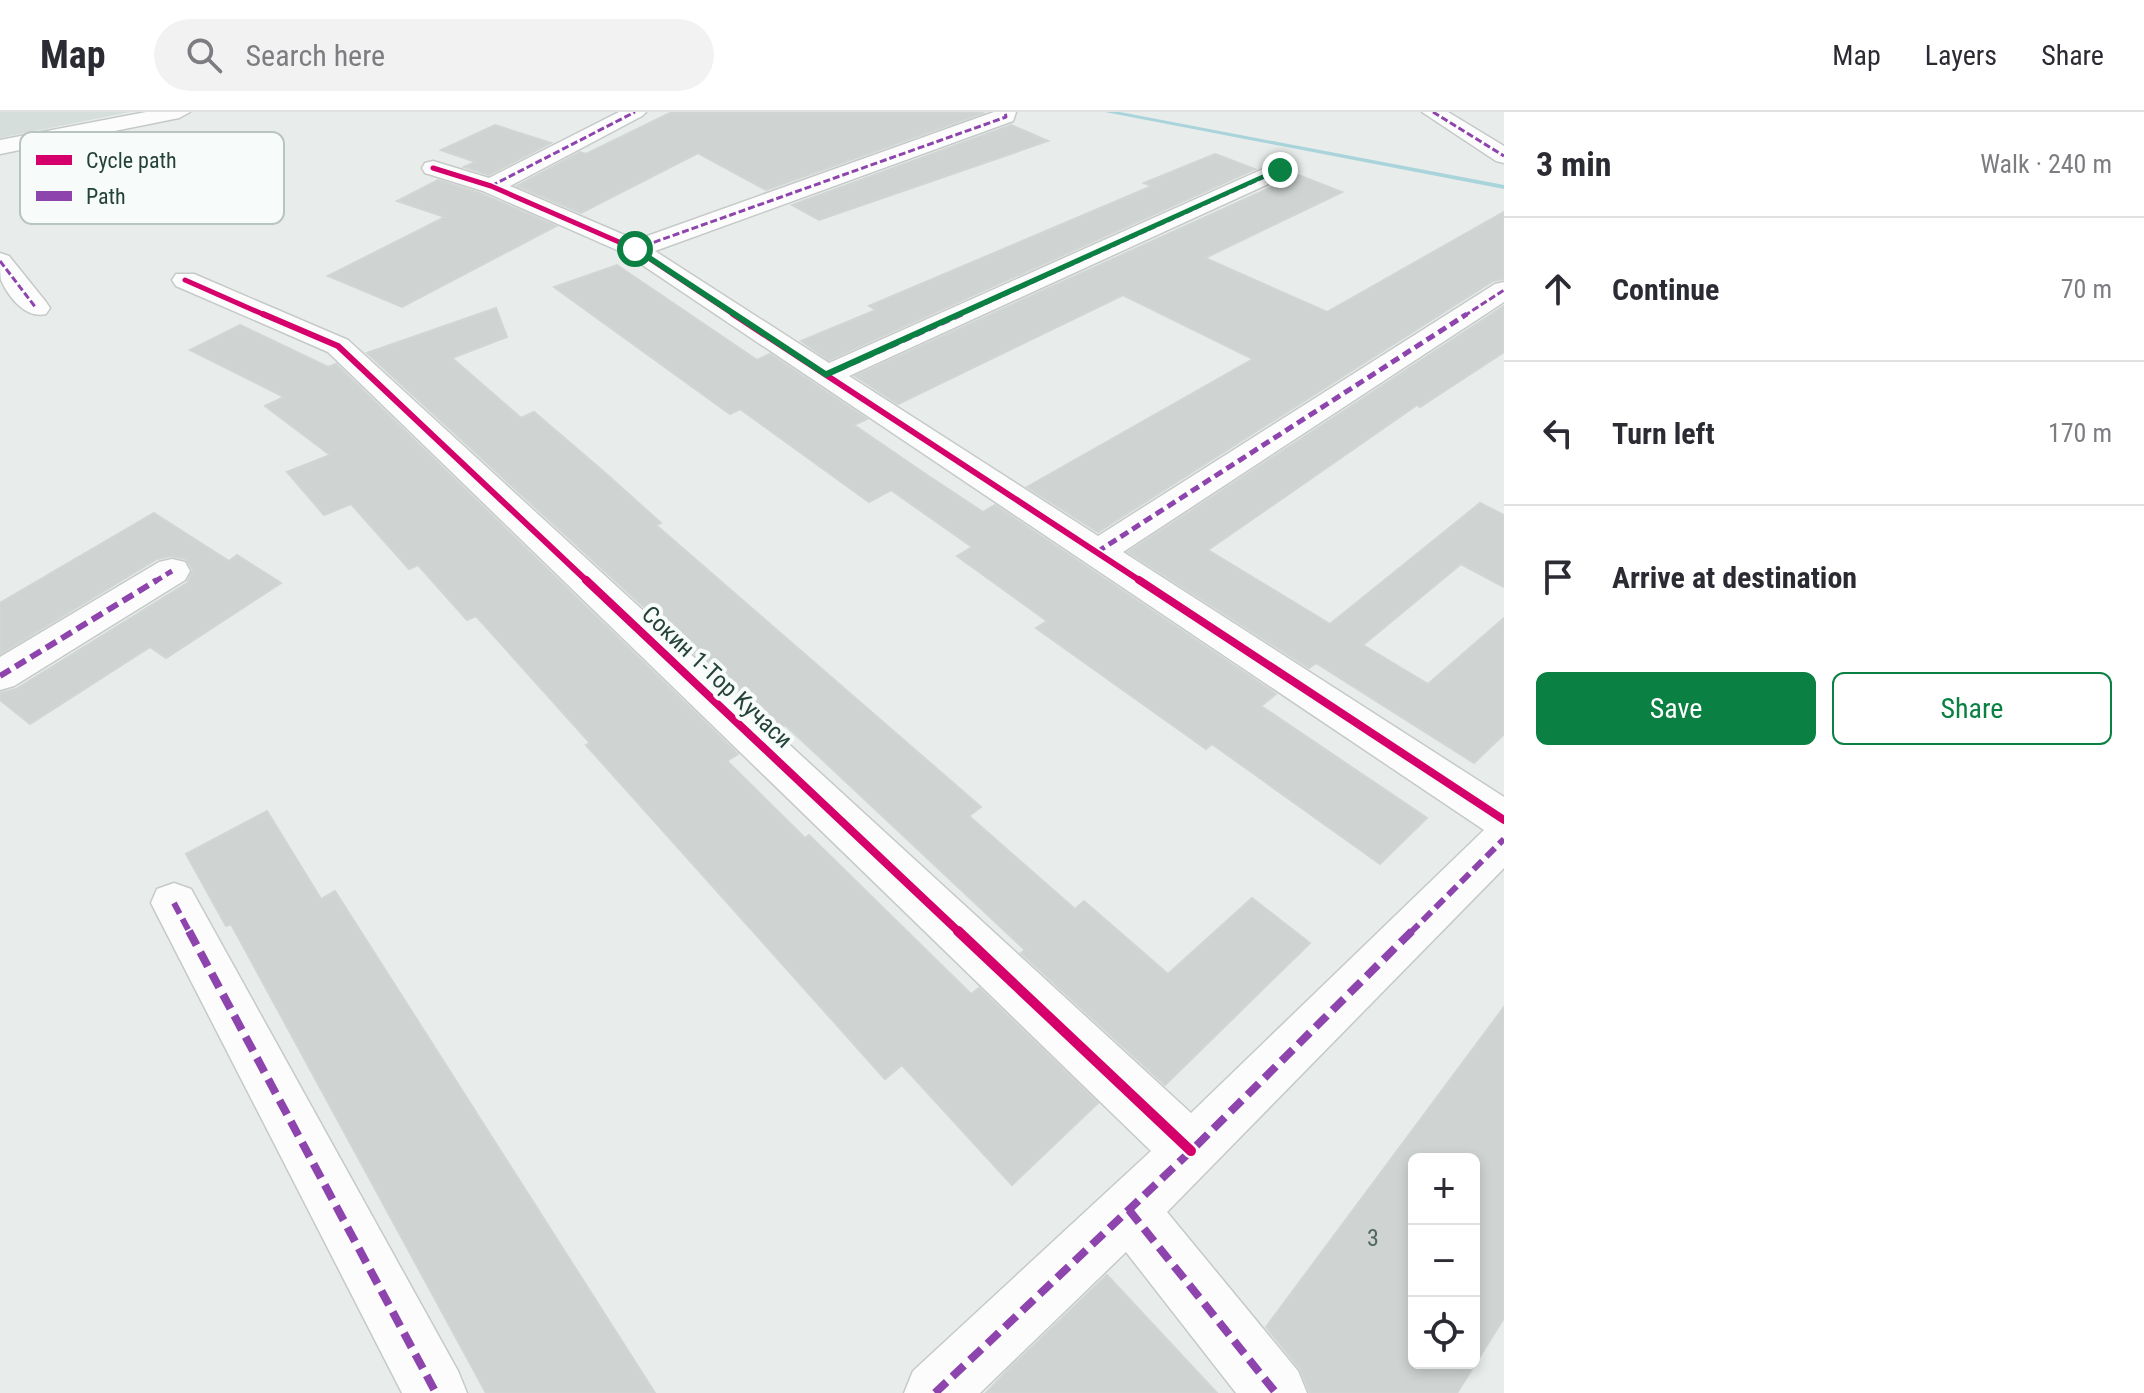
<!DOCTYPE html>
<meta charset="utf-8">
<style>
:root{--surface:#fff;--page:#f2f2f3;--text:#2b2b33;--muted:#7c7c81;--line:#e1e1e2;--accent:#0b8043}
body{margin:0;font-family:"Roboto Condensed",sans-serif;background:var(--page);color:var(--text)}
.controls{position:absolute;right:24px;bottom:24px;display:grid;overflow:hidden;border-radius:12px;box-shadow:0 4px 12px #0003}
.controls button{width:72px;height:72px;display:grid;place-items:center;padding:0;border:0;border-bottom:2px solid var(--line);background:var(--surface);color:var(--text);font:40px sans-serif}
.stop{position:absolute;width:24px;height:24px;margin:-18px;border:6px solid #0b8043;border-radius:50%;background:#fff}
.stop.end{background:#0b8043;border-color:#fff;box-shadow:0 2px 8px #0008}
.list{margin:0;padding:0;list-style:none}
h2{display:flex;justify-content:space-between;align-items:center;height:104px;margin:0;padding:0 32px;font-size:34px}
h2 small{font-size:26px;font-weight:400;color:var(--muted)}
.list li{display:grid;grid-template-columns:52px 1fr auto;gap:24px;align-items:center;box-sizing:border-box;height:144px;padding:0 32px;border-top:2px solid var(--line)}
.list b{display:block;font-size:30px;white-space:nowrap}
.list em{font-size:26px;font-style:normal;color:var(--muted)}
.actions{display:flex;gap:16px;padding:24px 32px}
.actions a{flex:1;padding:18px 0;border:2px solid var(--accent);border-radius:12px;text-align:center;font-size:28px;color:var(--accent)}
.actions .main{background:var(--accent);color:#fff}
.icon{flex:none;width:44px;height:44px;fill:none;stroke:currentColor;stroke-width:2;stroke-linecap:round;stroke-linejoin:round}
.map{position:relative;flex:none;width:1504px;height:1281px;overflow:hidden}
header{display:flex;align-items:center;gap:48px;box-sizing:border-box;height:112px;padding:0 40px;background:var(--surface);border-bottom:2px solid var(--line)}
header strong{font-size:38px}
nav{display:flex;gap:44px;margin-inline-start:auto;font-size:28px}
.search{width:560px;height:72px;background:var(--page);display:flex;align-items:center;gap:20px;box-sizing:border-box;padding:0 28px;border-radius:44px;color:var(--muted);font-size:30px}
main{display:flex}
aside{flex:1;background:var(--surface)}
.map>svg:first-child{display:block}
.built{fill:#d6dedb}
.lines{fill:none;stroke-linecap:round;stroke-linejoin:round}
.stream{fill:#a9d4db;fill-rule:evenodd}
.building{fill:#cfd4d2;stroke:#d1d6d4;stroke-width:2;fill-rule:evenodd}
.minor-casing{stroke:#c5cac8;stroke-width:3}
.minor{fill:#fcfcfc;fill-rule:evenodd}
.quiet-far3{stroke:#8e44ad;stroke-width:3;stroke-dasharray:7 3;stroke-linecap:butt}
.quiet-far2{stroke:#8e44ad;stroke-width:5;stroke-dasharray:9 5;stroke-linecap:butt}
.quiet-far1{stroke:#8e44ad;stroke-width:6;stroke-dasharray:12 6;stroke-linecap:butt}
.quiet{stroke:#8e44ad;stroke-width:8;stroke-dasharray:16 8;stroke-linecap:butt}
.cycleway-far3-casing{stroke:#f7fbf9;stroke-width:8}
.cycleway-far2-casing{stroke:#f7fbf9;stroke-width:10}
.cycleway-far1-casing{stroke:#f7fbf9;stroke-width:13}
.cycleway-casing{stroke:#f7fbf9;stroke-width:15}
.cycleway-far3{stroke:#d6006c;stroke-width:5}
.cycleway-far2{stroke:#d6006c;stroke-width:6}
.cycleway-far1{stroke:#d6006c;stroke-width:8}
.cycleway{stroke:#d6006c;stroke-width:10}
.route{fill:#0b8043}
.labels{text-anchor:middle;stroke-width:8;stroke-linejoin:round;paint-order:stroke}
.street-label{font-size:24px;fill:#24423a;stroke:#f7fbf9}
.near-number-label{font-size:24px;fill:#506761}
.key{fill:#f7fbf9;stroke:#b8c4c0;stroke-width:2}
.key-label{font-size:22px;fill:#24423a}
</style>
<header>
<strong>Map</strong>
<div class="search"><svg class="icon" aria-label="search" viewBox="0 0 24 24"><circle cx="10" cy="10" r="6"/><path d="M15 15l6 6"/></svg>Search here</div>
<nav><a>Map</a><a>Layers</a><a>Share</a></nav>
</header>
<main>
<div class="map">
<svg width="1504" height="1281" viewBox="0 0 1504 1281">
<rect width="100%" height="100%" fill="#e8edeb"/>
<polygon class="built" points="0,0 130,0 0,26"/>
<g class="lines">
<polygon class="stream" points="1105,0 1120,0 1504,73 1504,77"/>
</g>
<g class="building">
<polygon points="672,0 981,0 983,1 766,78 698,41 581,101 517,74 580,40 586,42"/>
<polygon points="495,13 551,31 489,63 464,55 476,50 441,38"/>
<polygon points="1011,13 1048,29 819,108 792,93"/>
<polygon points="1215,42 1255,57 829,248 801,229 876,198 869,194 1152,74 1144,71"/>
<polygon points="1298,63 1342,80 1205,146 1327,200 1504,100 1504,167 1493,169 1098,420 1027,375 1253,247 1123,183 898,292 855,264"/>
<polygon points="438,68 482,82 556,114 402,195 328,164 445,105 397,89"/>
<polygon points="617,153 757,248 770,242 867,307 854,313 930,365 983,400 995,393 1276,582 1261,594 1427,706 1380,752 1212,632 1206,637 1036,516 1047,509 957,444 972,435 891,378 869,390 740,297 730,302 554,175"/>
<polygon points="1504,194 1504,240 1420,295 1417,293 1208,438 1330,512 1480,391 1504,403 1504,475 1461,452 1363,533 1428,572 1504,506 1504,622 1474,651 1316,551 1309,556 1128,440"/>
<polygon points="496,196 507,225 452,246 521,306 534,300 603,359 661,411 656,413 981,695 969,704 1075,797 1084,789 1168,862 1252,786 1310,831 1165,973 1021,841 1025,838 812,638 785,613 778,618 367,241"/>
<polygon points="240,213 328,255 336,252 738,642 727,649 805,726 809,723 971,882 979,876 1098,991 1012,1073 902,953 885,967 586,633 590,631 476,504 467,508 418,453 409,457 351,392 324,403 287,360 330,343 265,294 284,285 190,238"/>
<polygon points="154,401 229,449 237,443 281,471 166,546 150,535 30,612 0,588 0,581 16,577 187,471 193,458 186,447 171,444 157,447 0,542 0,491"/>
<polygon points="267,699 321,787 335,779 655,1281 486,1281 231,812 226,814 186,742"/>
<path d="M1504,895v311l-47,75h-147l-10,-24 -34,-42zM1414,1047h60v204h-60z"/>
<polygon points="1107,1163 1217,1281 986,1281 1008,1258"/>
</g>
<g class="lines">
<defs>
<g id="minor">
<polygon points="146,0 190,0 179,6 0,42 0,28"/>
<polygon points="619,0 646,0 642,4 510,74 636,128 994,0 1016,0 1013,9 655,139 829,251 1272,53 1288,53 1291,58 1288,63 849,264 1098,424 1495,172 1504,170 1504,190 1123,440 1504,685 1504,756 1167,1100 1298,1259 1307,1281 1236,1281 1126,1140 980,1281 904,1281 913,1259 1151,1039 328,240 176,174 172,168 176,162 194,162 348,228 1191,1001 1484,718 626,142 483,79 425,61 422,56 425,51 433,49 489,66"/>
<polygon points="1422,0 1448,0 1504,34 1504,51 1496,49"/>
<path d="M0,141l9,3 37,46 4,6 -4,6c-20,5 -37,-16 -45,-34 -1,-7 -1,-19 -1,-27z"/>
<polygon points="172,447 185,450 190,459 185,468 14,574 0,578 0,545 159,450"/>
<polygon points="174,771 191,777 458,1259 467,1281 402,1281 151,791 157,777"/>
</g>
</defs>
<use href="#minor" class="minor-casing"/>
<use href="#minor" class="minor"/>
<g class="quiet-far3">
<polyline points="1433,0 1504,44"/>
<polyline points="491,74 635,0"/>
<polyline points="635,137 1006,5 1005,0"/>
<polyline points="0,149 36,196"/>
<polyline points="958,204 1280,58"/>
<polyline points="1464,204 1504,178"/>
</g>
<g class="quiet-far2">
<polyline points="826,263 962,202"/>
<polyline points="1097,440 1467,202"/>
<polyline points="154,470 172,459"/>
</g>
<g class="quiet-far1">
<polyline points="0,564 157,468"/>
<polyline points="174,791 190,821"/>
<polyline points="1410,821 1504,727"/>
</g>
<g class="quiet">
<polyline points="189,819 436,1281"/>
<polyline points="1129,1098 1276,1281"/>
<polyline points="935,1281 1191,1039 1412,819"/>
</g>
<defs>
<g id="cycleway-far3">
<polyline points="433,56 491,74 635,137 736,204"/>
<polyline points="185,168 267,204"/>
</g>
<g id="cycleway-far2">
<polyline points="263,202 338,234 588,470"/>
<polyline points="733,202 1142,470"/>
</g>
<g id="cycleway-far1">
<polyline points="586,468 960,821"/>
<polyline points="1139,468 1504,708"/>
</g>
<polyline id="cycleway" points="958,819 1191,1039"/>
</defs>
<use href="#cycleway-far3" class="cycleway-far3-casing"/>
<use href="#cycleway-far2" class="cycleway-far2-casing"/>
<use href="#cycleway-far1" class="cycleway-far1-casing"/>
<use href="#cycleway" class="cycleway-casing"/>
<use href="#cycleway-far3" class="cycleway-far3"/>
<use href="#cycleway-far2" class="cycleway-far2"/>
<use href="#cycleway-far1" class="cycleway-far1"/>
<use href="#cycleway" class="cycleway"/>
</g>
<polygon class="route" points="1277,56 1283,58 826,266 631,137 638,135 826,259"/>
<g class="labels">
<g class="street-label">
<text transform="translate(717 565) rotate(43)" y="8">Сокин 1-Тор Kучаси</text>
</g>
<g class="near-number-label">
<text x="1373" y="1134">3</text>
</g>
</g>
<rect x="20" y="20" width="264" height="92" rx="12" class="key"/>
<rect x="36" y="43" width="36" height="10" fill="#d6006c"/>
<rect x="36" y="79" width="36" height="10" fill="#8e44ad"/>
<g class="key-label">
<text x="86" y="56">Cycle path</text>
<text x="86" y="92">Path</text>
</g>
</svg>
<div class="controls">
<button>+</button>
<button>−</button>
<button><svg class="icon" aria-label="locate" viewBox="0 0 24 24"><circle cx="12" cy="12" r="6"/><path d="M12 2v4M12 18v4M2 12h4M18 12h4"/></svg></button>
</div>
<div class="stop" style="left:635px;top:137px"></div>
<div class="stop end" style="left:1280px;top:58px"></div>
</div>
<aside>
<h2>3 min<small>Walk · 240 m</small></h2>
<ul class="list">
<li><svg class="icon" aria-label="ahead" viewBox="0 0 24 24"><path d="M12 20V5M6 11l6-6 6 6"/></svg><div><b>Continue</b></div><em>70 m</em></li>
<li><svg class="icon" aria-label="left" viewBox="0 0 24 24"><path d="M17 20v-9H6M10 6l-5 5 5 5"/></svg><div><b>Turn left</b></div><em>170 m</em></li>
<li><svg class="icon" aria-label="arrive" viewBox="0 0 24 24"><path d="M6 21V4h12l-3 4 3 4H6"/></svg><div><b>Arrive at destination</b></div></li>
</ul>
<div class="actions"><a class="main">Save</a><a>Share</a></div>
</aside>
</main>
